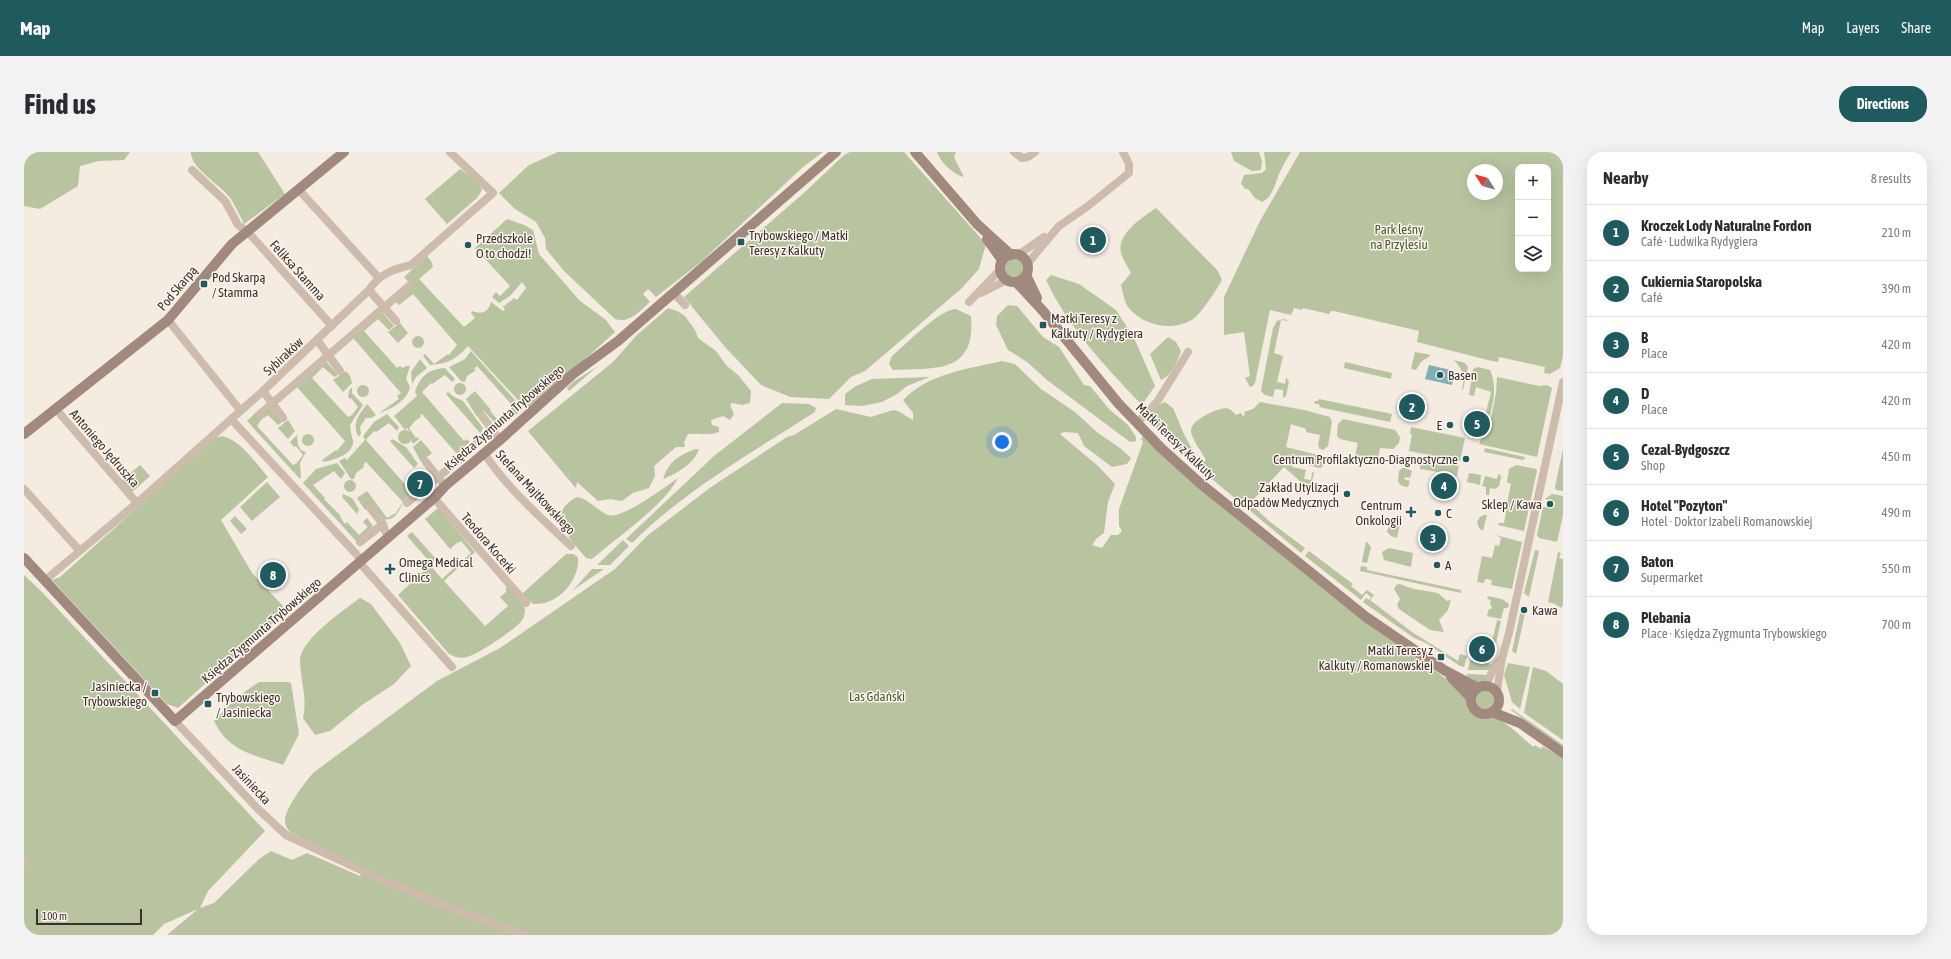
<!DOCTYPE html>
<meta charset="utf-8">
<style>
:root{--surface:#fff;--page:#f2f2f3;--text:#2b2b33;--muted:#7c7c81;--line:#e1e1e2;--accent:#1f5a5e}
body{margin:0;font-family:"Asap Condensed",sans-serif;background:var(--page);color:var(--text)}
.controls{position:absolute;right:12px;top:12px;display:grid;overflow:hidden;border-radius:8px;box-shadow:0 4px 16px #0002}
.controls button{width:36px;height:36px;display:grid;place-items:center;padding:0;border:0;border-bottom:1px solid var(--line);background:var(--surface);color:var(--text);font:20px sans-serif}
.compass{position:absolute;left:1443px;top:12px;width:36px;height:36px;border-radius:50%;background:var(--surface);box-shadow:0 4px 16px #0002;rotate:307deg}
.scale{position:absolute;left:12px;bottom:10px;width:106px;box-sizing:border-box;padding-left:4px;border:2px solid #3b302b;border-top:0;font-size:11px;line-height:14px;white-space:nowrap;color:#3b302b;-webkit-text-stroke:3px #fbf5ee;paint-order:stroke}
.you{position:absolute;left:978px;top:290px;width:14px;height:14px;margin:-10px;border:3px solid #fff;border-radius:50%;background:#1a73e8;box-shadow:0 0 0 6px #1a73e833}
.badge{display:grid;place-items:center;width:26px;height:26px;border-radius:50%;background:var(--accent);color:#fff;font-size:13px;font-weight:700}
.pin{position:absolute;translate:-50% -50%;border:2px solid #fff;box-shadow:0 1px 4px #0006}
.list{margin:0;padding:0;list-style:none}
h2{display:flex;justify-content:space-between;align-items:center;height:52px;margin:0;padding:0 16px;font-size:17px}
h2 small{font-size:13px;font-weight:400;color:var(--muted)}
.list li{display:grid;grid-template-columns:26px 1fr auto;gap:12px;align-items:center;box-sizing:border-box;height:56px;padding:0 16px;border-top:1px solid var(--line)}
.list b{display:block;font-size:15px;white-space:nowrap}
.list p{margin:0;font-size:13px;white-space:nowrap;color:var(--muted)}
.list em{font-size:13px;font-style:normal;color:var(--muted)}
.icon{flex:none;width:22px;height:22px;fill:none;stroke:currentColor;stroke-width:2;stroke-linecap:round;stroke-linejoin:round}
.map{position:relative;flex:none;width:1539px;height:783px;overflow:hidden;border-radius:16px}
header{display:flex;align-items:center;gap:24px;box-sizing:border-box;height:56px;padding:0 20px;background:var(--accent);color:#fff}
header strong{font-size:19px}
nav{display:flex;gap:22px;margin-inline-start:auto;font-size:14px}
.intro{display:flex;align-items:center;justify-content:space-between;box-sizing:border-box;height:96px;padding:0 24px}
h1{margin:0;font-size:28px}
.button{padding:10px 18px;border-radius:16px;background:var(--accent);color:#fff;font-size:14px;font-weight:700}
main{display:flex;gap:24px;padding:0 24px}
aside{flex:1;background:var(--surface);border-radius:16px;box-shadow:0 4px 16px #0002}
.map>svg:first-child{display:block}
.green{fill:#b8c4a0;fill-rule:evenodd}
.water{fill:#7fb0b2}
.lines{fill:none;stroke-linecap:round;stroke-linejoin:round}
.street{stroke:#cdbbac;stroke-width:8}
.secondary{stroke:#a18a7d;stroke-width:10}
.poi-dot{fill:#1f5a5e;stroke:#fbf5ee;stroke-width:1.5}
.labels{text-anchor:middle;stroke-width:3;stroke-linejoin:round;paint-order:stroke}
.park-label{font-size:13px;fill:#4a5a2e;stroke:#fbf5ee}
.poi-label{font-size:13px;fill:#3b302b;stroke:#fbf5ee;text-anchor:start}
.street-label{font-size:13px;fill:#3b302b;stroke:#fbf5ee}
</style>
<header>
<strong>Map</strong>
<nav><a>Map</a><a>Layers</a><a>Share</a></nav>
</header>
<div class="intro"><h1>Find us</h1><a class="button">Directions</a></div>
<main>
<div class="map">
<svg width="1539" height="783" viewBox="0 0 1539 783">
<rect width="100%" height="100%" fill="#f4ebe1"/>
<g class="green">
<polygon points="0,0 106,0 100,8 75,9 56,14 54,34 16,57 0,54"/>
<path d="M167,0h67l27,42 -41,30c-4,-8 -8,-17 -13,-25 -9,-13 -41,-31 -40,-47z"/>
<path d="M534,0h265l-20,15 -101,94 -46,36 -8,-8 -5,5 7,8c-10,9 -21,22 -35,17l-51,-48 -18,-22 -1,-11 -9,-16 -21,-13 -16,-16 30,-28z"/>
<polygon points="826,0 880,0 962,92 955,117 937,137 841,219 827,225 805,247 766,245 737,233 701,195 660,145 781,40 820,3"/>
<path d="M913,0h19l-2,5 10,20c-10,-2 -24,-15 -27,-25z"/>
<polygon points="1207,0 1235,0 1238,9 1237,18 1228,19 1210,9"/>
<path d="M1240,0h27c-4,7 -8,13 -11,20 -5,10 -6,24 -18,30l-7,-4 -6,-8 -5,-2 -3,-5 3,-8 18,-2 4,-4z"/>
<path d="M1276,0h263v204l-3,12 -10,6 -6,-1 1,-6 -46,-10 -1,5 -6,-1 -75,-19 2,-11 -85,-20h-3l-2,3 -26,-6 -1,2 -8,-2 -3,7 -21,-5 -15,73 -2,3 -3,1 -5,-9 5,-2 -6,-44 -20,3v-38l36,-76zM1494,15h30v102h-30zM1449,18h24v24h-24z"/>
<polygon points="436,17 454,30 458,38 453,46 423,72 401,47"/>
<path d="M1132,56l62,63 4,9c-5,9 -21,34 -29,39 -19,13 -50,7 -64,-11 -5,-5 -6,-16 -8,-23l10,-12c-3,-6 -8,-13 -10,-20 -5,-19 22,-36 35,-45z"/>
<path d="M483,67l17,6 9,5 6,24 41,47 26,19 9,12 -87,79 -60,-65c-11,13 -21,18 -38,19l-7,-9 2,-2 9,10 14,-10 1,1 8,-10 -44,-51 -14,11 -4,-4 17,-15 -8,-9 23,-21 4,5 2,6 -14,12 45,48 11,-9 -4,-5 1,-2c11,4 16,1 19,-9l12,9 2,-1 -2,-3 11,-9 3,2 9,-12 -4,-6 -12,14 -11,7 -7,-6 4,-5 4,4 10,-10 -35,-38z"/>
<circle cx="990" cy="116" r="9"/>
<path d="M1027,123l28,9 37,26 18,28 21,48 -11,16h-5c-35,-37 -71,-75 -93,-122z"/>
<polygon points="984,153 993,154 1019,185 1035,195 1060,233 1066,234 1085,257 1104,273 1112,285 1112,289 1106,290 1023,228 1003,210 984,198 972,173 973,164"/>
<path d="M644,156l9,3 8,5 10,14 3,8 18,13 11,15 11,9 13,16 -1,12 -8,2 -10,-2 -2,2 4,9 -4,6 -7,-4 -12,4 1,5 7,2v5c-10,4 -21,1 -31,2l-4,8 1,5h-9l-22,19 1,10 -6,12 -16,5 -11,8 -12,-2 -12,2 -21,-19 -1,6 -2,-2 -46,-55 85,-69 24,-27z"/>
<path d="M932,157l15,7c5,58 -35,52 -78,54l-4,-6 3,-8c15,-12 46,-46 64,-47z"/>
<path d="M357,159l13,15 -5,4 -11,-11 -14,12 33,37 3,-2 3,2 3,-2h4l-4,13 4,8c-3,14 -18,22 -31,26l20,-14 -2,-3 4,-3 -48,-55z"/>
<polygon points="1260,167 1266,169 1257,168 1250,201 1259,204 1253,230 1261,232 1262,225 1265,230 1262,244 1259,246 1259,238 1251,237 1249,245 1241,243 1237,239 1249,176 1253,169"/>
<polygon points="376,171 384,181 374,191 364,180"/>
<circle cx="394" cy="190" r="6"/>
<path d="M1144,185l8,5 5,9c-4,11 -9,24 -20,29l-11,-26z"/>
<polygon points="447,199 499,257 487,267 486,257 489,254 453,214 450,217 452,218 443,224 441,230 437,229 425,215 441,207"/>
<polygon points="1391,200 1407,203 1397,210 1392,218 1387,217"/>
<polygon points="396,207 403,216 392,225 388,232 387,220"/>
<path d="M301,208l13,15 -4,2 -11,-10 -11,11 36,39 4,-2 6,-8 -7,-9 -1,1 -2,-2 1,-6 3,-4v6l11,12 -13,20c0,6 2,11 3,16 1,13 -19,19 -29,21l-2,-2 14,-10 1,1 8,-10 -48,-54z"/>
<path d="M1430,208l11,3 3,4 -5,23h-1c3,-12 1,-21 -8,-30z"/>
<path d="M978,209l13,3 26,25 34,23 23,21 22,15 11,10 -4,6 -15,3 -28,-21 -6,-13 -14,-1 -4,2 38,32 17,18 -7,18 -4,31 -7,5 -5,7 10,3 9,-13h7l4,-4 -3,-5v-17l24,-67 -2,-3 2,-4 78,71 111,90 131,95c5,6 5,16 11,21 6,6 11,3 18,5 16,4 30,22 42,30l1,-2 6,4 1,-3 21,12v177h-1396l31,-26 -34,15 -11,11h-129v-360l18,17 223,239 -57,60 -8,17 14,-5 45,-44 12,-8 21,9 15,-7 53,23 4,-7 -74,-37c-3,-3 -5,-7 -5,-12 0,-11 20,-38 28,-47l124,-92 63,-33 115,-79 32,-33 64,-49 76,-50 7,-2 42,-26 35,8 22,-7 5,1 15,9v-7l-10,-13c26,-27 65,-31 99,-39z"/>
<polygon points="1321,210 1368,221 1367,227 1320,216"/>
<polygon points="574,214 545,239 543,236 549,230"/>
<path d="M1454,215l12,3c9,19 2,46 -9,63l10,-41 -15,-5 -2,9 -5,-1 4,-26z"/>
<path d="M421,216l10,11 -3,3 -7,-7 -13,9 -1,-1 -9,9 42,49 3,-2 3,3 -11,9 2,3 -6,5 -1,-2 3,-3 -35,-40 -2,2 1,1 -5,3 -7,8 7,10 2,-1 1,2 -6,5c-3,-6 -1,-11 -6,-16l-2,2 -11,-14 23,-20 -2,-4c5,-16 14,-23 30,-24z"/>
<polygon points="322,219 326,224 328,231 319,240 309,228"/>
<polygon points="906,225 883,234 873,242 858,250 838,254 821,253 821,242 832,234 848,227"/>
<polygon points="1473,225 1516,234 1523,233 1528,236 1513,305 1455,292 1467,266 1472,241"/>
<circle cx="436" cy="237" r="6"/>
<circle cx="339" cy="239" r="6"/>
<polygon points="451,239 467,258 466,259 474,268 471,271 460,259 453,265 442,247"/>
<polygon points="424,240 430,245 439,249 459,276 456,284 456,281 422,242"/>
<polygon points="1295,247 1368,262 1366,270 1295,255 1296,253 1290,251 1291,249 1294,249"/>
<path d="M1141,250l8,6 11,26 16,30 6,-4c-4,-8 -15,-21 -15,-30 0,-10 27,-22 35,-22 5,1 7,4 10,7l5,-2 2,3 2,-1 -1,-3 9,-3 7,-7 44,8 26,7 2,5 -4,24 -5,4 -3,-1 -2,-3 2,-11 -14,-3v-3l-15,-5 -5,23 36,9 3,4 -2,6 -3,2 -27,-6 -1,5 14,3 -2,9 7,1 1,-8 2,1 -3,12 -9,-2 -18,-16 -34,36 19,18 36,27 -4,5 -106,-88 -45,-43 -2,-5 11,-12z"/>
<path d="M758,251l27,1 7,4 -1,4c-62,40 -131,79 -183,131l-6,-4 88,-83z"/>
<path d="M343,252l9,11 -5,3h-5l-6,9 1,6 -2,4c-8,-12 0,-23 8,-33z"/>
<polygon points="246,256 258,270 254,273 244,263 237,268 233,274 269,313 273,311 279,303 272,294 270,295 266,290 273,283 274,293 277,298 282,300 276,311 277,325 276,327 223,269 232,260"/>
<path d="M363,262l12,13 -2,4 -8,-8 -13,9 -2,-1 -8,9 44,50 3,-2 3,3c-3,2 -8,5 -11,8 -4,7 -9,24 -22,20l-12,-15 -6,6 -8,-12 10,-7 20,27 9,-5 7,-11 -37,-40 -3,3 1,2 -8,6 -2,6h-3l-12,-18 6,-3 2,2 18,-20 -2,-4 11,-14z"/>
<polygon points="1319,267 1371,278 1376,285 1375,291 1369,297 1356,296 1353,311 1337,308 1338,306 1331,304 1334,291 1316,287 1313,284 1314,272"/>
<polygon points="264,268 271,279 264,287 254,276"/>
<polygon points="1387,275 1441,286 1436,309 1385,299 1388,282 1386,282"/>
<circle cx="381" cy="285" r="7"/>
<circle cx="284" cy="288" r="6"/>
<path d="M198,284c19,4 34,28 46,41l-47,43 31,53 31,33 -2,10 -103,92 -11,-4 -115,-124 8,-3 155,-139z"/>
<polygon points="368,287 382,295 394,312 390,316 366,289"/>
<polygon points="397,288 408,301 397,310 389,295"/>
<polygon points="1461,296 1501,305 1502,305 1499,308 1460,300"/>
<path d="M672,297h3c-4,14 -23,25 -36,30 5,-17 17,-25 33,-30z"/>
<polygon points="1539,297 1539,339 1532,338 1531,335"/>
<polygon points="1384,303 1435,314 1432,328 1420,325 1420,321 1396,317 1396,314 1384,310"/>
<polygon points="313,311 321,321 317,327 310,319 289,333 301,346 300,347 317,364 316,365 321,372 323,370 335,383 344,375 339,370 343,366 349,374 333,390 279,331 292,317"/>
<polygon points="116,313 126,324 107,341 97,329"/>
<polygon points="1492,313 1512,317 1513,319 1500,379 1474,373 1475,371 1480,371 1484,350 1479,348 1484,349 1484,346 1487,332 1483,330 1485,317"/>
<polygon points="1378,316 1382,316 1388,319 1386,326 1381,325 1380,327 1386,329 1384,335 1378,334 1374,330 1375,319"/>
<polygon points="1445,321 1457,323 1456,333 1443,330"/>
<polygon points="1476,322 1477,325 1475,334 1471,337 1466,336 1465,343 1462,343 1462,335 1458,334 1461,324 1473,327 1474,323"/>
<path d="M654,326c-13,27 -62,60 -86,81l-6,-1c-16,-19 -42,-44 -9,-61 10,1 21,14 31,18 14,5 58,-29 70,-37z"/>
<circle cx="326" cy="334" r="6"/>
<polygon points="243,330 256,345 228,369 216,355"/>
<polygon points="319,342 328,346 335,357 333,362 318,345"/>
<polygon points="1528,342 1539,344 1539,363 1533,390 1515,386 1513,383 1519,355 1530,356 1531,350 1521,347"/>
<path d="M414,356l37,44 -31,29 41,45 23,-20 -8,-9 6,-5v-6c7,6 18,14 19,24 0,2 -1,7 -2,9 -5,9 -46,36 -56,38 -7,2 -12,0 -18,-3l-51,-59 30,-28 -2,-3 3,-3 -22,-25 5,-4 24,27 -6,6 12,14 29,-26 -10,-12 -2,2 -1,-1 -8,7 -25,-30z"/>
<polygon points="1460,363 1463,363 1459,379 1455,376 1453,370 1456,365"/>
<polygon points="211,364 223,377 217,382 206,369"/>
<polygon points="1371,371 1376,372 1373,386 1367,384 1363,380 1365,374"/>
<polygon points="1472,383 1498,390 1488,437 1467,433 1468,428 1461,427 1460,431 1453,430 1458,404 1468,406 1471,393 1475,394 1477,386"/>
<polygon points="599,388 605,394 586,413 573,413"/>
<polygon points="1342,389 1347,395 1343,411 1338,410"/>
<polygon points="1365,396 1389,401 1387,415 1360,408 1358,400"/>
<polygon points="1511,398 1515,399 1505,445 1500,441"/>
<polygon points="1285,399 1329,432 1327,434 1338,443 1343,438 1350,443 1346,448 1388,480 1434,509 1436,502 1443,504 1440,515 1436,514 1402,491 1390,486 1339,450 1342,446 1345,448 1347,445 1342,441 1337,448 1281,404"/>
<polygon points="1534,400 1537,401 1535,406 1539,407 1539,453 1537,456 1531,452 1524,450"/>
<path d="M542,402h7l5,3c2,24 -21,49 -45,47l-11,-10z"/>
<polygon points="1337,414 1343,415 1343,418 1437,438 1437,441 1336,419"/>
<polygon points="568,417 580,417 549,438"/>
<polygon points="1375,432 1390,437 1414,441 1423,449 1427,448 1424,458 1415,468 1420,480 1406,478 1375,457 1373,453 1376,447 1370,437 1372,433"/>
<polygon points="1464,444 1478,447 1485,452 1484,456 1480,456 1477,467 1463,464 1465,457 1467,457 1468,454 1466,453 1467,449 1463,446"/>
<path d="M336,446l11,6 29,39 11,23 -17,18 -32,21 -32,26 -15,4 -12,-17c5,-19 -3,-38 -3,-58 1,-21 44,-50 60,-62z"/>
<polygon points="1499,456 1502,457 1492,502 1488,499 1497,457"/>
<polygon points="1473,468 1477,469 1471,495 1467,494"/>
<polygon points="1460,507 1467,513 1465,518 1444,518 1446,508 1453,510 1454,508 1458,511"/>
<polygon points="1484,511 1506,515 1496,557 1488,550 1480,523"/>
<polygon points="1509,515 1522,519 1539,532 1539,588 1500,561"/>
<polygon points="1443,522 1446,522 1465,523 1460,530 1453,531 1442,526"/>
<path d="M235,530h28l4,1 8,51 -16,31c-30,-11 -54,-13 -69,-44l23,-24z"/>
<circle cx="1461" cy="548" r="9"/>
<polygon points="1488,557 1539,593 1539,596 1487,558"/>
</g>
<polygon class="water" points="1405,213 1431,219 1428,233 1401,227"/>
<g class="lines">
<g class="street">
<polyline points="990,0 998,6 1004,5 1011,0"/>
<polyline points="168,18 201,49 214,73 223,79 308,174"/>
<polyline points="275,38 355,126"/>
<polyline points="994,103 1020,85"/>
<polyline points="1003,112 1035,74 1064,54 1105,21 1105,12 1099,0"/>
<polyline points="345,138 372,169"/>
<polyline points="650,141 661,153"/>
<polyline points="957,141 983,128"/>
<polyline points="945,150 976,118"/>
<polyline points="144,168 216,258"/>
<polyline points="293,188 316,219"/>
<polyline points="239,239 259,266"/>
<polyline points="31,256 113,351"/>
<polyline points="236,262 386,133"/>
<polyline points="458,264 476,288"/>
<polyline points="207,267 334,404"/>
<polyline points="1113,271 1133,250 1164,200"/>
<path d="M460,301c23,35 56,64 87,93"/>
<polyline points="440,302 486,262"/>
<polyline points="402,310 417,329"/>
<polyline points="0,337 55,398"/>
<polyline points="410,346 502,451"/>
<polyline points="383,351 436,307"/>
<polyline points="346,356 359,372 361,379 365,385"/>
<polyline points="336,390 359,372"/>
<polyline points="335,410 428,515"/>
<path d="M20,429l93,-78 126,-112 106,-101c10,-16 25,-21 42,-25l82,-72 -43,-41"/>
<polyline points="1462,534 1470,515 1478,506"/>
<polyline points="1473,539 1478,506 1485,481 1539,230"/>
<polyline points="151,569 234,657 262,683 363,730 426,756 502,783"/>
<polyline points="0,711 1,710"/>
</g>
<g class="secondary">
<polyline points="891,0 953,72 987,103"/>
<polyline points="963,87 978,108"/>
<circle cx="990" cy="116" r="14"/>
<polyline points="1002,123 1013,146"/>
<polyline points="992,130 1019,159 1094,251 1137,296 1177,332 1342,465 1420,518 1454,536"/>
<polyline points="0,282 144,168 208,92 320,0"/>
<polyline points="0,406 151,569 410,346 421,334 476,288 549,222 594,189 812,0"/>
<polyline points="1427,525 1447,546"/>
<circle cx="1461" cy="548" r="14"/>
<polyline points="1468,560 1496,571 1539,601"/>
</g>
</g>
<g class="poi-dot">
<rect x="713" y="86" width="8" height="8" rx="2"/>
<circle cx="444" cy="93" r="4"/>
<rect x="176" y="128" width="8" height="8" rx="2"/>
<rect x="1015" y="169" width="8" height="8" rx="2"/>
<circle cx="1416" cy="223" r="4"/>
<circle cx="1426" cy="273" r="4"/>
<circle cx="1442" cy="307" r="4"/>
<circle cx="1323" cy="342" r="4"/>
<circle cx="1526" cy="352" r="4"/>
<path d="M1385 354h4v4h4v4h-4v4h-4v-4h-4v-4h4z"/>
<circle cx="1414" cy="361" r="4"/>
<circle cx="1413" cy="413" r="4"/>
<path d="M364 411h4v4h4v4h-4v4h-4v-4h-4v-4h4z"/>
<circle cx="1500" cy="458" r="4"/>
<rect x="1413" y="501" width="8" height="8" rx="2"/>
<rect x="127" y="537" width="8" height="8" rx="2"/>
<rect x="180" y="548" width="8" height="8" rx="2"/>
</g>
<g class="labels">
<g class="park-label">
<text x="1375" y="82">Park leśny<tspan x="1375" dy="15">na Przylesiu</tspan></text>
<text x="853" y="549">Las Gdański</text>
</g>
<g class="poi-label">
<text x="725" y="88">Trybowskiego / Matki<tspan x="725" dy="15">Teresy z Kalkuty</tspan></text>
<text x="452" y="91">Przedszkole<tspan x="452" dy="15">O to chodzi!</tspan></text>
<text x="188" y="130">Pod Skarpą<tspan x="188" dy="15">/ Stamma</tspan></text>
<text x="1027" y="171">Matki Teresy z<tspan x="1027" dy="15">Kalkuty / Rydygiera</tspan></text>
<text x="1424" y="228">Basen</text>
<text x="1418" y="278" text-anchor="end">E</text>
<text x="1434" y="312" text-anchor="end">Centrum Profilaktyczno-Diagnostyczne</text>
<text x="1315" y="340" text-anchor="end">Zakład Utylizacji<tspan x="1315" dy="15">Odpadów Medycznych</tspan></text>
<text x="1518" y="357" text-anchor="end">Sklep / Kawa</text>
<text x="1378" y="358" text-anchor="end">Centrum<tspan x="1378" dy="15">Onkologii</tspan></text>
<text x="1422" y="366">C</text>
<text x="375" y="415">Omega Medical<tspan x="375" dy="15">Clinics</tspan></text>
<text x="1421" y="418">A</text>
<text x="1508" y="463">Kawa</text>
<text x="1409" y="503" text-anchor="end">Matki Teresy z<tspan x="1409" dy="15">Kalkuty / Romanowskiej</tspan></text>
<text x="123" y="539" text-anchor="end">Jasiniecka /<tspan x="123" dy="15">Trybowskiego</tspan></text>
<text x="192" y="550">Trybowskiego<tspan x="192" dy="15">/ Jasiniecka</tspan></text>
</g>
<g class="street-label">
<text transform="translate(274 118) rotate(48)" y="5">Feliksa Stamma</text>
<text transform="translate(153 136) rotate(-50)" y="5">Pod Skarpą</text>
<text transform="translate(259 204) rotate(-43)" y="5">Sybiraków</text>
<text transform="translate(480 265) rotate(-41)" y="5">Księdza Zygmunta Trybowskiego</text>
<text transform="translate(1152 289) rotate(44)" y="5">Matki Teresy z Kalkuty</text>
<text transform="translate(81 296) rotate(49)" y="5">Antoniego Jędruszka</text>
<text transform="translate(512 340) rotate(47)" y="5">Stefana Majtkowskiego</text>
<text transform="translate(465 391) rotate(49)" y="5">Teodora Kocerki</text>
<text transform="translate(237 478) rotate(-41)" y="5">Księdza Zygmunta Trybowskiego</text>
<text transform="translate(228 632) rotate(47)" y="5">Jasiniecka</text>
</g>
</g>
</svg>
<div class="controls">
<button>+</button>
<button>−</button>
<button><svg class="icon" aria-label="layers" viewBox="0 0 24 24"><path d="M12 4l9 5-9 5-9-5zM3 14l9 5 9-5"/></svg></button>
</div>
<svg class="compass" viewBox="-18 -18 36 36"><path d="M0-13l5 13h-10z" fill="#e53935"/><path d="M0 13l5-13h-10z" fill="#7c7c81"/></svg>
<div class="scale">100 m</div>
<div class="you"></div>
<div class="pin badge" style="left:1069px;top:88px">1</div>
<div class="pin badge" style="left:1388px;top:255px">2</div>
<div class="pin badge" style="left:1409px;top:386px">3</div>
<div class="pin badge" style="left:1420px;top:334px">4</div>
<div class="pin badge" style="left:1453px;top:272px">5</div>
<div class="pin badge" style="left:1458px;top:497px">6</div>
<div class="pin badge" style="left:396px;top:332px">7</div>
<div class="pin badge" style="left:249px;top:423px">8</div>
</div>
<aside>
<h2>Nearby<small>8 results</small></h2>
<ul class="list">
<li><span class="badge">1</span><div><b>Kroczek Lody Naturalne Fordon</b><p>Café · Ludwika Rydygiera</p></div><em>210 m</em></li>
<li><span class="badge">2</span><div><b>Cukiernia Staropolska</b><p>Café</p></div><em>390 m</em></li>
<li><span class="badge">3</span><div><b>B</b><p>Place</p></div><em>420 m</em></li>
<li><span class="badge">4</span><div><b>D</b><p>Place</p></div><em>420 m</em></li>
<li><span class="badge">5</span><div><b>Cezal-Bydgoszcz</b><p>Shop</p></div><em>450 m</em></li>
<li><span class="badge">6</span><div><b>Hotel &quot;Pozyton&quot;</b><p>Hotel · Doktor Izabeli Romanowskiej</p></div><em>490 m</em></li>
<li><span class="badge">7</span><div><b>Baton</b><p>Supermarket</p></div><em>550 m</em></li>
<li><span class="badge">8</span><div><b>Plebania</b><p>Place · Księdza Zygmunta Trybowskiego</p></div><em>700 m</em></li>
</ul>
</aside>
</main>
